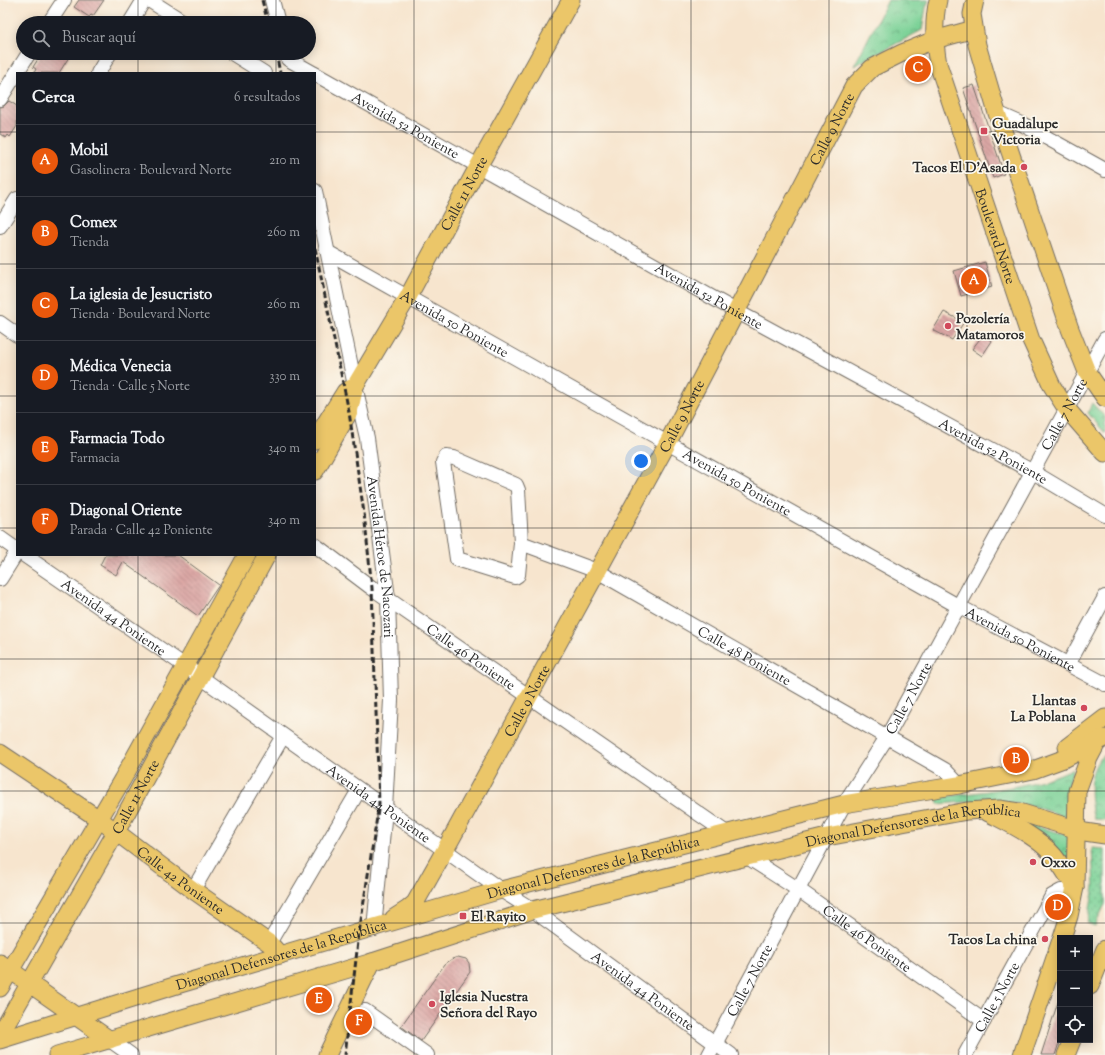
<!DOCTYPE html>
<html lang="es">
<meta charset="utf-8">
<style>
:root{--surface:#171b24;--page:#20242c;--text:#f1f3f6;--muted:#9ea1a6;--line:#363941;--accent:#ea580c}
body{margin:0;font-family:"Sorts Mill Goudy",serif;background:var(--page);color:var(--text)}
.controls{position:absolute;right:12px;bottom:12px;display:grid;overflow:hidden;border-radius:0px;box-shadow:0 2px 10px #0003}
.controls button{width:36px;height:36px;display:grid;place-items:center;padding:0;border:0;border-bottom:1px solid var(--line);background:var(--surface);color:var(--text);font:20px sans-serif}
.you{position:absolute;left:641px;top:461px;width:14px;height:14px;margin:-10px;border:3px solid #fff;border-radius:50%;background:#1a73e8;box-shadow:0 0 0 6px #1a73e833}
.badge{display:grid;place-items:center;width:26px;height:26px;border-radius:50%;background:var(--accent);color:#fff;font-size:13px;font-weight:700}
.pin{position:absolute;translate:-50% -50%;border:2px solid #fff;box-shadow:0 1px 4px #0006}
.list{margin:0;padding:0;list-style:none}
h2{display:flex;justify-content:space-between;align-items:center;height:52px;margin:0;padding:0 16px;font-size:17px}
h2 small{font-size:13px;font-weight:400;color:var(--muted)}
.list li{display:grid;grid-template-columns:26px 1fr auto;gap:12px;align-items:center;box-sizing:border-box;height:72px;padding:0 16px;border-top:1px solid var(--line)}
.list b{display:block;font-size:15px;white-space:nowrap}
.list p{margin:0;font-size:13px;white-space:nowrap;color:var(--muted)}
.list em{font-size:13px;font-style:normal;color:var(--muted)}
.icon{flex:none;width:22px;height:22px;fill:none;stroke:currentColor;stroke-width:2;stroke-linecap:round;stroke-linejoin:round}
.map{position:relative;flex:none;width:1105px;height:1055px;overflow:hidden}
.search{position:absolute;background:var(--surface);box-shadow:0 2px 10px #0003;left:16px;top:16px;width:300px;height:44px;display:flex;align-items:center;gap:10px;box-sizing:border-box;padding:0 14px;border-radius:22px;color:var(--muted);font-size:15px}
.panel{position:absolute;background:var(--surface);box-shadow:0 2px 10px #0003;left:16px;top:72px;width:300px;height:484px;border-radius:0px}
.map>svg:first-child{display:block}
.grass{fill:url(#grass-dots);stroke:#527e60}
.park{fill:url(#park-crowns);stroke:#527e60}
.building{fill:url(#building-back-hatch)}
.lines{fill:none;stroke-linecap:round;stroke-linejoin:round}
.minor-casing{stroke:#726c64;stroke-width:16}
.major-casing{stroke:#726c64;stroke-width:19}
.minor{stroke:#fff;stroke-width:14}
.major{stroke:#ebc669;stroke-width:17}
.rail{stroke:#2b2b2b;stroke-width:3;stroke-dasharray:6 3;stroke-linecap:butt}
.grid{fill:none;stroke:#2b2b2b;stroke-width:1;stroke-opacity:0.55}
.poi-dot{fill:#d1495b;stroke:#fbf7ec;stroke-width:1.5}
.labels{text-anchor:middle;stroke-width:3.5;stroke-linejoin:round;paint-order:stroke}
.poi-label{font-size:14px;font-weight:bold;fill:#2b2b2b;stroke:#fbf7ec;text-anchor:start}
.street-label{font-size:14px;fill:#2b2b2b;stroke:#fbf7ec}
</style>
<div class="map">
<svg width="1105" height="1055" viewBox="0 0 1105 1055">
<defs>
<pattern id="grass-dots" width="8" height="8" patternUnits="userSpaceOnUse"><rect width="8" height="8" fill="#7ad196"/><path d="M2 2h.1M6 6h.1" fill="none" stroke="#64aa7b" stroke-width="1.8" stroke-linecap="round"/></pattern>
<pattern id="park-crowns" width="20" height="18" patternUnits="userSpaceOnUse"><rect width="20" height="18" fill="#7ad196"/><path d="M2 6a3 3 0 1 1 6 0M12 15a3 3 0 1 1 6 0" fill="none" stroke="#64aa7b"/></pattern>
<pattern id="building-back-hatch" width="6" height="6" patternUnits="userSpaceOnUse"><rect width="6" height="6" fill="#dba7a5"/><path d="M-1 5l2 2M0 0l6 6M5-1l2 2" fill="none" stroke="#b28887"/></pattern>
</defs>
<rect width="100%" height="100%" fill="#fbf7ec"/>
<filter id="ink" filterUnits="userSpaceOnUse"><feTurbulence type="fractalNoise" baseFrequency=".025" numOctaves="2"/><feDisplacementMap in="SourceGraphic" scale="8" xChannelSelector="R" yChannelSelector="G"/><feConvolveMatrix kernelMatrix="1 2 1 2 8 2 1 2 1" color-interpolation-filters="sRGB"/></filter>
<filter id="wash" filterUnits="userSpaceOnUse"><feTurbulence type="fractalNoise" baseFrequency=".012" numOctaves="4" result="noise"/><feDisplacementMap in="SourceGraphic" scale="16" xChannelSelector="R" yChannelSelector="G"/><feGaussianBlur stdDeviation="0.9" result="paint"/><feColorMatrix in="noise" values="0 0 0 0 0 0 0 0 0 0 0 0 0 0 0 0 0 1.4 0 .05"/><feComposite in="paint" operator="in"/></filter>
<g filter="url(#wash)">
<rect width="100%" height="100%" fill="#f7e5ce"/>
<polygon class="grass" points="1092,848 1105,849 1105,904 1095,926 1087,923 1094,887"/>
<g class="park">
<polygon points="888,0 929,0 926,7 922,30 854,66"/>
<polygon points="1092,403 1105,417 1105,433 1088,413"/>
<path d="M1105,755v65l-11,-1c-5,-19 -8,-52 11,-64z"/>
<path d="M1073,768l-5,21 -1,28 -35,-11 -40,-6 -54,4 -1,-7c34,-3 109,-12 136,-29z"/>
<polygon points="1009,819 1072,836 1073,862"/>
</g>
<g id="blocks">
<g class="building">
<polygon points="79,0 104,0 93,16 91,15 89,17 74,7"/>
<polygon points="42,53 64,53 69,57 59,73 34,73 36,69 33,67"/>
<polygon points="974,85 1004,174 993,178 963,88"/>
<polygon points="9,101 17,106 17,126 10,137 8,135 6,138 0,134 0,107 4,106"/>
<polygon points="985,262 992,287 961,296 954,271"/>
<polygon points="944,312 964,322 952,340 933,330"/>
<polygon points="983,335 992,341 982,356 972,349"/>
<polygon points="105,555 178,555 219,585 198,616 123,562 116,575 100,565"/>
<polygon points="458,957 466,959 469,963 470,972 421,1041 401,1026 445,964 452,959"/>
<polygon points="1058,1002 1060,1003 1060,1040 1055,1055 1041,1055"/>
</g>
</g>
</g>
<g filter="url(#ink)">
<use href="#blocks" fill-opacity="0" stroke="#726c64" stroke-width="1"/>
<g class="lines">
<defs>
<g id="minor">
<polyline points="149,0 185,23"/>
<polyline points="272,0 278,23"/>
<polyline points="49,23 64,0"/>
<polyline points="130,23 144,0"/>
<polyline points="232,53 264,73"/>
<polyline points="288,59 313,73"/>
<polyline points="98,73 110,53"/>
<path id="s1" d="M315,74l421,237 297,161 72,43"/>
<polyline points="0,99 29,53"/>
<polyline points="997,113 1022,124 1105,170"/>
<path id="s2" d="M315,191l40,195 12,52 21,160 3,102 -6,109 -11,120"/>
<polyline points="0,226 17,199"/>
<path id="s3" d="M329,253l629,353 147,78"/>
<polyline points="0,323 17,335"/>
<polygon points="446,457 454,458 516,485 518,490 521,543 518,575 515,577 457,559 443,462"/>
<polyline points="0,538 17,550"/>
<path id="s4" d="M521,543l76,28 348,199 14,15"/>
<path id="s5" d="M315,545l57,43 356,246"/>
<path id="s6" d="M24,555l161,111 316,224 32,20 198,145"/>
<polyline points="0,579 17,552"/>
<polyline points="1069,663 1105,597"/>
<path id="s7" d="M749,858l50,32 185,131"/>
<polyline points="193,890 283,736"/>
<polyline points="269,943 359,790"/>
<polyline points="365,1011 427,1055"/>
<polyline points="110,1040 131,1055"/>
<path id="s8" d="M709,1055l135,-251 43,-67 218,-398"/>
<path id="s9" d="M965,1055l87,-159 9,-5h13"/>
</g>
<g id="major">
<path id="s10" d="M938,0c-5,22 -4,42 0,64l93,276 21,46 14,22 39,45"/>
<polyline points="975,0 972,14 977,45 997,113 1070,329 1087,372 1105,398"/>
<polyline points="315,440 345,392 355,386"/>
<path id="s11" d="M315,471l34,-59 6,-26 53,-89 71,-132 92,-165"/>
<polyline points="1067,747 1105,718"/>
<path id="s12" d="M0,753l99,66 94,71 76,53 11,12"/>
<path d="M987,812c23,12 50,24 67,44 8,10 14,21 21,31"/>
<path id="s13" d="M394,918l14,-9 7,-6 30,-53 222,-406 187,-358 18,-18 30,-15 32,-13 40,-11"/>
<polyline points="1062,938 1069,916 1075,887 1077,791 1089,758 1099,739"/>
<polyline points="0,963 110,1040"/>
<polyline points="1090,986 1105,949"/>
<polyline points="0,988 122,780 247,555"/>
<path id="s14" d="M0,1035l116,-203 151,-277"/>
<path id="s15" d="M0,1040l177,-55 324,-95 343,-86 115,-19 74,-15 33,-12 39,-20"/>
<path id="s16" d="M57,1055l312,-92 164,-53 294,-73 140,-26 32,-2 20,3 66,20 20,3"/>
<polyline points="327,1055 372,962"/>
<polyline points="1022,1055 1060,943"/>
<polyline points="1066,1055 1072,1040"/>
</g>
</defs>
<use href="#minor" class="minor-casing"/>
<use href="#major" class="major-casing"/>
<use href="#minor" class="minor"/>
<use href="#major" class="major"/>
<g class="rail">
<polyline points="262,0 268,23"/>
<polyline points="276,53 280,73"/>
<polyline points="315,248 349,412 364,513 372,588 379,804 359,933 345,1055"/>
</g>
</g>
</g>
<path class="grid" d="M138,0v23M276,0v23M414,0v1055M552,0v1055M691,0v1055M829,0v1055M967,0v1055M138,53v20M276,53v20M0,132h17M315,132h790M0,264h17M315,264h790M0,396h17M315,396h790M0,528h17M315,528h790M138,555v500M276,555v500M0,659h1105M0,791h1105M0,923h1105"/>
<g class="poi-dot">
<rect x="980" y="127" width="8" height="8" rx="2"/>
<circle cx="1024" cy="167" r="4"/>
<circle cx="948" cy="326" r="4"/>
<circle cx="1084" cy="708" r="4"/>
<circle cx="1033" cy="862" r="4"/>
<rect x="459" y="912" width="8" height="8" rx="2"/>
<circle cx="1045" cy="939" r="4"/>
<circle cx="432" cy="1004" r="4"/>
</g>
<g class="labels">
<g class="poi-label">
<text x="992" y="128">Guadalupe<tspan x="992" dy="16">Victoria</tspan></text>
<text x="1016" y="172" text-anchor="end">Tacos El D'Asada</text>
<text x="956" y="323">Pozolería<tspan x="956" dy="16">Matamoros</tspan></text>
<text x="1076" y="705" text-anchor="end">Llantas<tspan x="1076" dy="16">La Poblana</tspan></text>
<text x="1041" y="867">Oxxo</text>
<text x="471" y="921">El Rayito</text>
<text x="1037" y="944" text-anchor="end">Tacos La china</text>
<text x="440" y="1001">Iglesia Nuestra<tspan x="440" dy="16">Señora del Rayo</tspan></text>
</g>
<g class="street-label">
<text dy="5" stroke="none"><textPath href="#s1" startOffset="104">Avenida 52 Poniente</textPath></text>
<text dy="5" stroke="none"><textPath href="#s13" startOffset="905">Calle 9 Norte</textPath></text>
<text dy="5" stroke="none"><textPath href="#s11" startOffset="316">Calle 11 Norte</textPath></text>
<text dy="5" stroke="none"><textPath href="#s10" startOffset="246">Boulevard Norte</textPath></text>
<text dy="5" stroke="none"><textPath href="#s1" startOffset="452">Avenida 52 Poniente</textPath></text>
<text dy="5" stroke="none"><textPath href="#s3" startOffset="144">Avenida 50 Poniente</textPath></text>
<text dy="5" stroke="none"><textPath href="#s8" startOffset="733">Calle 7 Norte</textPath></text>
<text dy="5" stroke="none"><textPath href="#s13" startOffset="581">Calle 9 Norte</textPath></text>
<text dy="5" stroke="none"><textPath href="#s1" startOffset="776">Avenida 52 Poniente</textPath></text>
<text dy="5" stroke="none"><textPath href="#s3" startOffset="468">Avenida 50 Poniente</textPath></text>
<text dy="5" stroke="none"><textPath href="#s2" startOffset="372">Avenida Héroe de Nacozari</textPath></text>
<text dy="5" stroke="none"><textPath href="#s6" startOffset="109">Avenida 44 Poniente</textPath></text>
<text dy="5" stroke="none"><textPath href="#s3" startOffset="792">Avenida 50 Poniente</textPath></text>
<text dy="5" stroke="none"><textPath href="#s4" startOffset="251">Calle 48 Poniente</textPath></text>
<text dy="5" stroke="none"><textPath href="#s5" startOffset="192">Calle 46 Poniente</textPath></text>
<text dy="5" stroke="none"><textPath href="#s8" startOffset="409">Calle 7 Norte</textPath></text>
<text dy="5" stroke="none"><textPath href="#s13" startOffset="257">Calle 9 Norte</textPath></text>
<text dy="5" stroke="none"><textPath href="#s14" startOffset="274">Calle 11 Norte</textPath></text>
<text dy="5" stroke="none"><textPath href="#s6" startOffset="433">Avenida 44 Poniente</textPath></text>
<text dy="5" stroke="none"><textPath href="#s16" startOffset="888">Diagonal Defensores de la República</textPath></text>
<text dy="5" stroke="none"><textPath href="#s15" startOffset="618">Diagonal Defensores de la República</textPath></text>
<text dy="5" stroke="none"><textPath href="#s12" startOffset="221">Calle 42 Poniente</textPath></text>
<text dy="5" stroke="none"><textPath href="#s7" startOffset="143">Calle 46 Poniente</textPath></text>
<text dy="5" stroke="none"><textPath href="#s15" startOffset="294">Diagonal Defensores de la República</textPath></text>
<text dy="5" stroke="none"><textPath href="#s8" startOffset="85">Calle 7 Norte</textPath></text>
<text dy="5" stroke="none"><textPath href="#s6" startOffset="757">Avenida 44 Poniente</textPath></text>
<text dy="5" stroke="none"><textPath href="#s9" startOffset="66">Calle 5 Norte</textPath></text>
</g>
</g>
</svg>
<div class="controls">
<button>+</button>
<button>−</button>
<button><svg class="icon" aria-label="locate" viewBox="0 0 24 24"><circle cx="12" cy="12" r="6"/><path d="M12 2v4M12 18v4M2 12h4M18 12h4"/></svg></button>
</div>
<div class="you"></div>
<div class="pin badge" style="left:974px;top:281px">A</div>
<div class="pin badge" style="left:1016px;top:760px">B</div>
<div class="pin badge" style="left:918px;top:69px">C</div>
<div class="pin badge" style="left:1058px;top:907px">D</div>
<div class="pin badge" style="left:319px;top:1000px">E</div>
<div class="pin badge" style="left:359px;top:1022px">F</div>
<div class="search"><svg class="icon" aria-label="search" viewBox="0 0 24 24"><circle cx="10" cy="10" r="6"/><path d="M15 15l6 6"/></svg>Buscar aquí</div>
<section class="panel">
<h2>Cerca<small>6 resultados</small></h2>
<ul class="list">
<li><span class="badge">A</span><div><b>Mobil</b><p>Gasolinera · Boulevard Norte</p></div><em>210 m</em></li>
<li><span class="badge">B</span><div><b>Comex</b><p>Tienda</p></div><em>260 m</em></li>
<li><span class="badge">C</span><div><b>La iglesia de Jesucristo</b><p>Tienda · Boulevard Norte</p></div><em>260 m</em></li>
<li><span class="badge">D</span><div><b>Médica Venecia</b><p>Tienda · Calle 5 Norte</p></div><em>330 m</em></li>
<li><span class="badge">E</span><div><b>Farmacia Todo</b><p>Farmacia</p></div><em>340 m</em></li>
<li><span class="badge">F</span><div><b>Diagonal Oriente</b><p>Parada · Calle 42 Poniente</p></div><em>340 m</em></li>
</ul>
</section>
</div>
